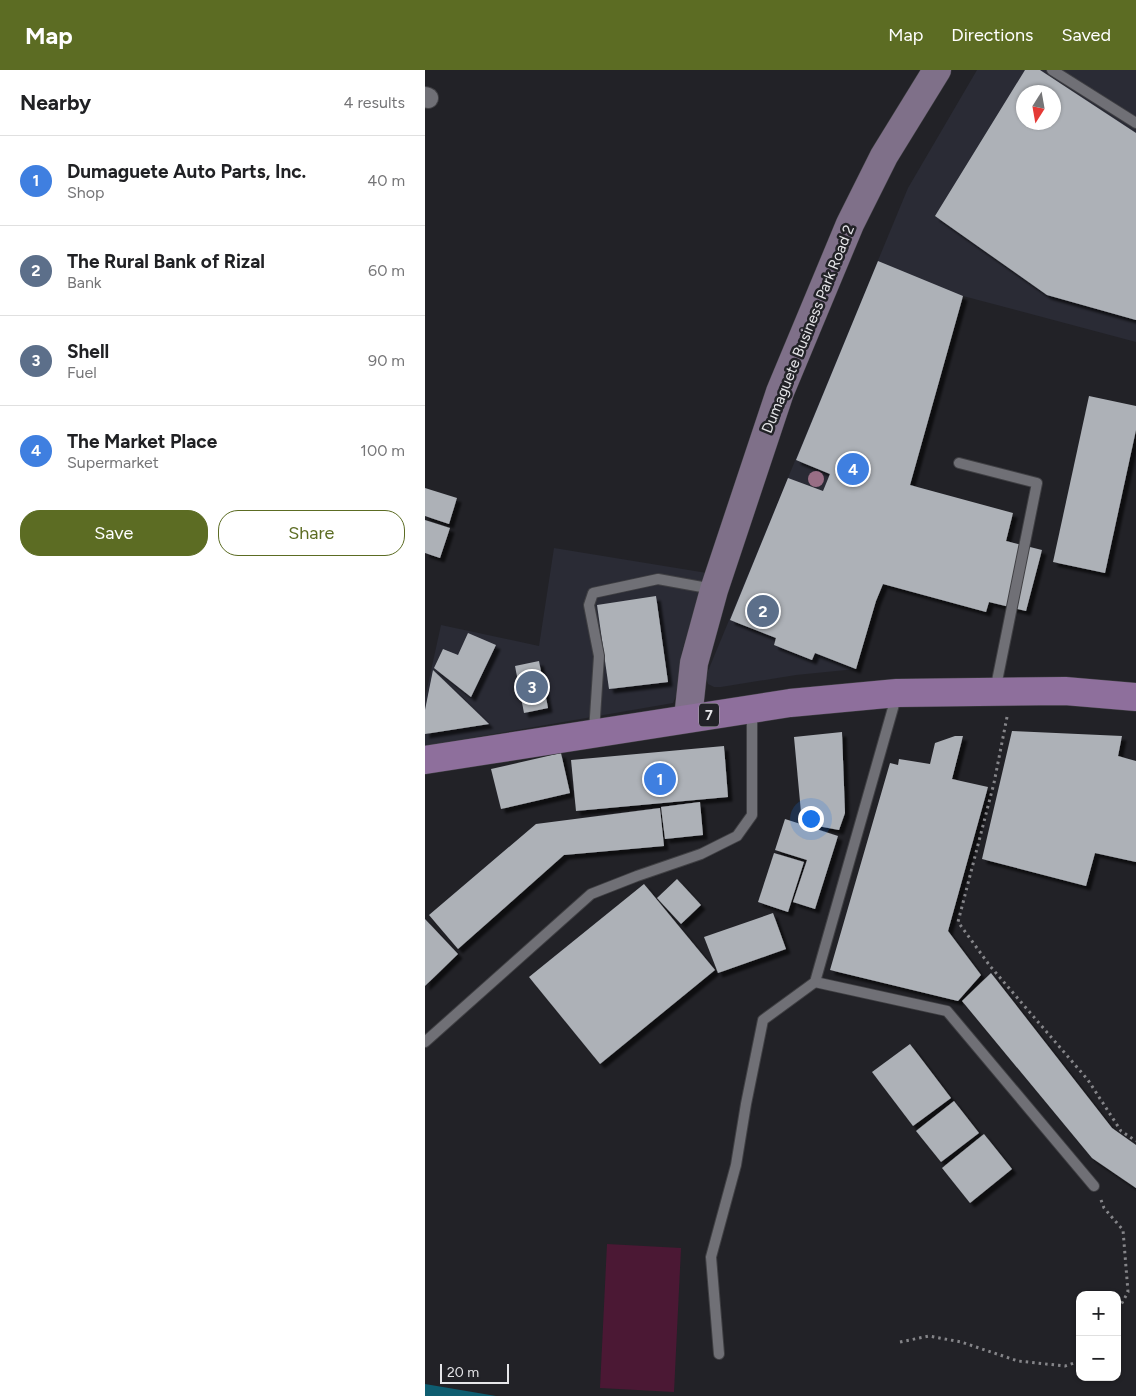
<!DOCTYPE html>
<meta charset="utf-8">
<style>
:root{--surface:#fff;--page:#f2f2f2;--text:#202124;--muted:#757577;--line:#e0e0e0;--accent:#5c6c23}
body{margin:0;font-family:Figtree,sans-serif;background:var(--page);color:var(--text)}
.controls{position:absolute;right:15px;bottom:15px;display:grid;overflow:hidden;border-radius:10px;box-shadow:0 1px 4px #0004}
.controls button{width:45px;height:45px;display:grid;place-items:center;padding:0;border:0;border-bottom:1px solid var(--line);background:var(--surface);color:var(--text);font:25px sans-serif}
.compass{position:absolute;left:591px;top:15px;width:45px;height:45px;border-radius:50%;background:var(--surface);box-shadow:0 1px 4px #0004;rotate:191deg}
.scale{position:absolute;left:15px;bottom:12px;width:69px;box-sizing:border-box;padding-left:5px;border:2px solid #e6e6e9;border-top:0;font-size:14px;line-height:18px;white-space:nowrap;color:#e6e6e9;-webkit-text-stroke:4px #222227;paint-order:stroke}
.you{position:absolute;left:385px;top:748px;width:18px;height:18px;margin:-12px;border:4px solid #fff;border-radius:50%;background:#1a73e8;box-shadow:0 0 0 8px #1a73e833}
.badge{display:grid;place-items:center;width:32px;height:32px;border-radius:50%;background:var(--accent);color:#fff;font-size:16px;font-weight:700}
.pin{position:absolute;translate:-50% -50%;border:2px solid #fff;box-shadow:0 1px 5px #0006}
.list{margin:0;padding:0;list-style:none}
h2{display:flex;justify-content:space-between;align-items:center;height:65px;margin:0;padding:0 20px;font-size:21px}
h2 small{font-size:16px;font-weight:400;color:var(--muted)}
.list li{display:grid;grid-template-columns:32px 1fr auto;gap:15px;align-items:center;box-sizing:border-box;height:90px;padding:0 20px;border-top:1px solid var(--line)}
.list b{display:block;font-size:19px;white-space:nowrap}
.list p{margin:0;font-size:16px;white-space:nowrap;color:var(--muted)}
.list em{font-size:16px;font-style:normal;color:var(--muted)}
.actions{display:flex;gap:10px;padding:15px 20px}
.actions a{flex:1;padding:11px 0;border:1px solid var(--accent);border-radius:20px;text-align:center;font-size:18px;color:var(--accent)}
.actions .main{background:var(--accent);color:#fff}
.map{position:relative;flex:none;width:711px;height:1326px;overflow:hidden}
header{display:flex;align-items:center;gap:30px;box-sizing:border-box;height:70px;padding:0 25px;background:var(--accent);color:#fff}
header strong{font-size:24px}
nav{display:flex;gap:28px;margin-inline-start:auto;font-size:18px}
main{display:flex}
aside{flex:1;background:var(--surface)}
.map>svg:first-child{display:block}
.built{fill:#2a2b35;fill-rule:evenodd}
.green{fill:#4b1834}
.water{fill:#0e5d70}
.building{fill:#adb1b7;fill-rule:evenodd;filter:url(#shadow)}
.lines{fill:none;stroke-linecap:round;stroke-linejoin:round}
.lane-casing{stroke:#404044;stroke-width:12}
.street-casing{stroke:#404044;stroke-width:22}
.secondary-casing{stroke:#404044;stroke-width:29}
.primary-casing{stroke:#404044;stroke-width:29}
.path{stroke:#858589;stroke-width:3;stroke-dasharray:2.5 4;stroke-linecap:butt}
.lane{stroke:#707076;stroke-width:10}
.street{stroke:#707076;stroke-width:20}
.secondary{stroke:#7f7089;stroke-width:28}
.primary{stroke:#8e6f9c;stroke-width:28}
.tree{fill:#986e85}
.labels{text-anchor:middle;stroke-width:5;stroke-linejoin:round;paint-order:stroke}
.shield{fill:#222227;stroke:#ababaf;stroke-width:1}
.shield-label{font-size:14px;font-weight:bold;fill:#e6e6e9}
.street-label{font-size:15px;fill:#e6e6e9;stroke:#222227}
</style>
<header>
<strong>Map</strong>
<nav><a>Map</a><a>Directions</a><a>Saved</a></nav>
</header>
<main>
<aside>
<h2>Nearby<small>4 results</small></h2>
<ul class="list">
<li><span class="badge" style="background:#3f7fe0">1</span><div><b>Dumaguete Auto Parts, Inc.</b><p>Shop</p></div><em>40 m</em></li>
<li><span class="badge" style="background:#5c6f8a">2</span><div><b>The Rural Bank of Rizal</b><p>Bank</p></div><em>60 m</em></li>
<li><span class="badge" style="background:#5c6f8a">3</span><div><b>Shell</b><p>Fuel</p></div><em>90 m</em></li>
<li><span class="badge" style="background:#3f7fe0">4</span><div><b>The Market Place</b><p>Supermarket</p></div><em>100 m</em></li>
</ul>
<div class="actions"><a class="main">Save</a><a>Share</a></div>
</aside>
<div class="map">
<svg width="711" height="1326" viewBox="0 0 711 1326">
<defs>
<filter id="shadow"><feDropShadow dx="4.5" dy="4.5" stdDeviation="1" flood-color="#0009"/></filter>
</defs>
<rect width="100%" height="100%" fill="#222227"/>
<g class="built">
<path d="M552,0h159v272l-173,-46 -107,373 -60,6 -75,12h-7l-6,-3 -2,-6 2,-7 200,-483zM598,22h30v30h-30z"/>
<polygon points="129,478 282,503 257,581 251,626 248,633 0,676 0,628 16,555 114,576"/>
</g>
<polygon class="green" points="182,1174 256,1178 249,1322 175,1318"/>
<polygon class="water" points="0,1314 71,1326 0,1326"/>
<g class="building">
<path d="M600,0h15l96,63v187l-89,-25 -112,-79zM598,22h30v30h-30z"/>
<polygon points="453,191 538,226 485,415 588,443 581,471 617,480 601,541 564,532 561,542 458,514 451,531 431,599 390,583 387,590 349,575 351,568 305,550 363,408 398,421 405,404 371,390"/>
<polygon points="664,326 711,336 711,360 680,503 628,492"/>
<polygon points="0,418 32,428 24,454 0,446"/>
<polygon points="0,450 25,458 15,488 0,483"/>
<polygon points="231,526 243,612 184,619 172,535"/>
<polygon points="43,563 71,575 46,627 9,598 18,579 33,585"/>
<polygon points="114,591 123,638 99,643 90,596"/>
<polygon points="8,600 64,654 0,664 0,640"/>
<polygon points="587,661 697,666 693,686 711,691 711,792 670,783 661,816 557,789"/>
<polygon points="417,662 420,743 414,760 377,753 369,667"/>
<polygon points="530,666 538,666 527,709 563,717 523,861 556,905 533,931 405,900 465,693 473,695 474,689 505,694 510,673"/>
<polygon points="299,676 303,727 151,741 146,690"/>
<polygon points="136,683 145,723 76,739 66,699"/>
<polygon points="275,732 278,765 240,769 236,737"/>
<polygon points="235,738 239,776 139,785 33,879 4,845 111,754"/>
<polygon points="360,749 413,766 390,839 368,832 382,790 350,780"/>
<polygon points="349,783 379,792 363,842 333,832"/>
<polygon points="252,809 276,835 256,854 232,828"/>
<polygon points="219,814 290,900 175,994 104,907"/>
<polygon points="348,843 361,879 293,903 279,867"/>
<polygon points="0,849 33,884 0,916"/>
<polygon points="566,903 687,1058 711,1075 711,1118 667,1088 537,931"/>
<polygon points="485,974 526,1028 488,1056 447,1002"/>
<polygon points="529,1031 554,1063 516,1092 491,1061"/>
<polygon points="559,1064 587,1099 545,1133 517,1098"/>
</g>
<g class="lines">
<defs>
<g id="lane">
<polyline points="627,0 711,53"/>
<polyline points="534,393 612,413 570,621"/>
<polyline points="169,662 174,586 164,535 168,523 233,509 288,519"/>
<polyline points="390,912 522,941 669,1116"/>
<polyline points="0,972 166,824 212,806 276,784 312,766 327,745 327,640"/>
<polyline points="294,1284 286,1187 311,1095 321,1034 338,950 390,912 472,624"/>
</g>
<polyline id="street" points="0,27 3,28"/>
<polyline id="secondary" points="263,648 269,593 289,520 355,322 425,154 459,86 512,0"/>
<polyline id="primary" points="0,690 365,633 472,623 640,621 711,627"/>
</defs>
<use href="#lane" class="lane-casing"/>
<use href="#street" class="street-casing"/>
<use href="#secondary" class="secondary-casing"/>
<use href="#primary" class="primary-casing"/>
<g class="path">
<polyline points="582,647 569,713 533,852 565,896 663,1010 696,1061 711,1071"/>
<polyline points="676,1130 679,1138 698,1160 703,1222 692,1242"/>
<polyline points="475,1272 504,1266 536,1272 593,1291 640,1296 655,1291"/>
</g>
<use href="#lane" class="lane"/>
<use href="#street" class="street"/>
<use href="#secondary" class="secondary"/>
<use href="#primary" class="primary"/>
</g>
<circle class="tree" cx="391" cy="409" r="8"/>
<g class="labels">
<rect class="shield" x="274" y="633.5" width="20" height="23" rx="4"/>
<g class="shield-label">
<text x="284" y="650">7</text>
</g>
<g class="street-label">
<text transform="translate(383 259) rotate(-68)" y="5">Dumaguete Business Park Road 2</text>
</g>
</g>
</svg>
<div class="controls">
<button>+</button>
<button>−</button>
</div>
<svg class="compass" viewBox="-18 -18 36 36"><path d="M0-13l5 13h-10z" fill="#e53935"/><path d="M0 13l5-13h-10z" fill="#757577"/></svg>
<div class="scale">20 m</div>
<div class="you"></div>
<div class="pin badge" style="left:235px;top:709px;background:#3f7fe0">1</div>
<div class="pin badge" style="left:338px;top:541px;background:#5c6f8a">2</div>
<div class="pin badge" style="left:107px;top:617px;background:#5c6f8a">3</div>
<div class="pin badge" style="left:428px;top:399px;background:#3f7fe0">4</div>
</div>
</main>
